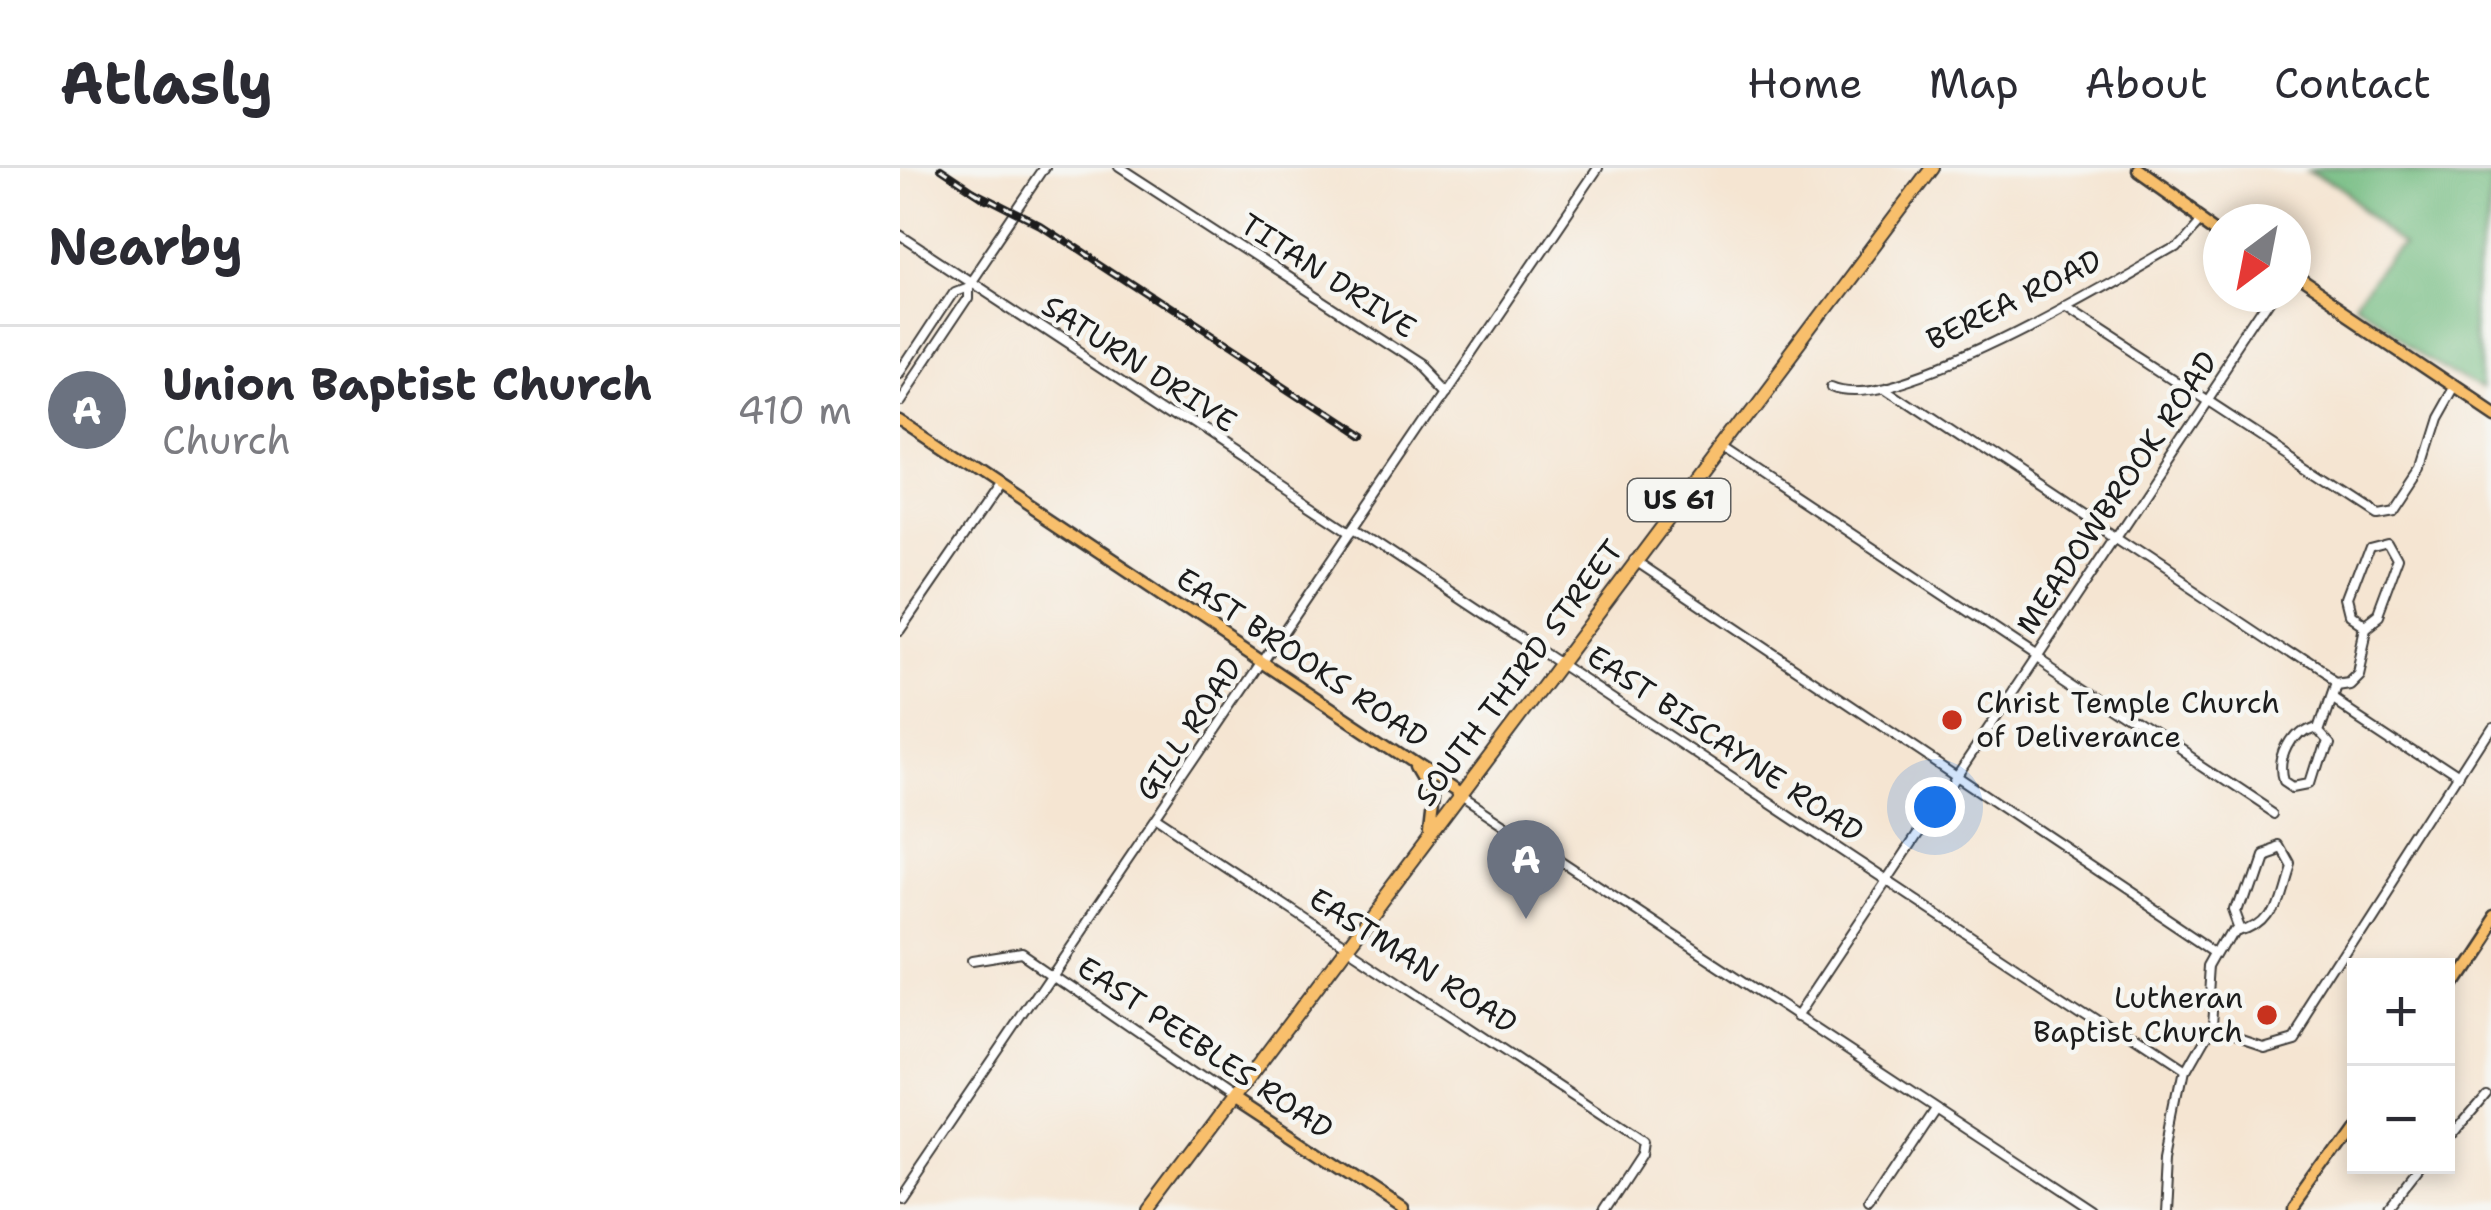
<!DOCTYPE html>
<meta charset="utf-8">
<style>
:root{--surface:#fff;--page:#f7f7f7;--text:#2b2b33;--muted:#7c7c81;--line:#e1e1e2;--accent:#7c3aed}
body{margin:0;font-family:"Shantell Sans",sans-serif;background:var(--page);color:var(--text)}
.controls{position:absolute;right:36px;bottom:36px;display:grid;overflow:hidden;border-radius:0px;box-shadow:0 6px 18px #0003}
.controls button{width:108px;height:108px;display:grid;place-items:center;padding:0;border:0;border-bottom:3px solid var(--line);background:var(--surface);color:var(--text);font:60px sans-serif}
.compass{position:absolute;left:1303px;top:36px;width:108px;height:108px;border-radius:50%;background:var(--surface);box-shadow:0 6px 18px #0003;rotate:212deg}
.you{position:absolute;left:1035px;top:639px;width:42px;height:42px;margin:-30px;border:9px solid #fff;border-radius:50%;background:#1a73e8;box-shadow:0 0 0 18px #1a73e833}
.badge{display:grid;place-items:center;width:78px;height:78px;border-radius:50%;background:var(--accent);color:#fff;font-size:39px;font-weight:700}
.pin{position:absolute;translate:-50% -99px;filter:drop-shadow(0 3px 6px #0008)}
.pin::after{content:'';position:absolute;top:63px;width:42px;height:36px;background:inherit;clip-path:polygon(0 0,100% 0,50% 100%)}
.list{margin:0;padding:0;list-style:none}
h2{display:flex;justify-content:space-between;align-items:center;height:156px;margin:0;padding:0 48px;font-size:51px}
h2 small{font-size:39px;font-weight:400;color:var(--muted)}
.list li{display:grid;grid-template-columns:78px 1fr auto;gap:36px;align-items:center;box-sizing:border-box;height:168px;padding:0 48px;border-top:3px solid var(--line)}
.list b{display:block;font-size:45px;white-space:nowrap}
.list p{margin:0;font-size:39px;white-space:nowrap;color:var(--muted)}
.list em{font-size:39px;font-style:normal;color:var(--muted)}
.map{position:relative;flex:none;width:1591px;height:1042px;overflow:hidden}
header{display:flex;align-items:center;gap:72px;box-sizing:border-box;height:168px;padding:0 60px;background:var(--surface);border-bottom:3px solid var(--line)}
header strong{font-size:57px}
nav{display:flex;gap:66px;margin-inline-start:auto;font-size:42px}
main{display:flex}
aside{flex:1;background:var(--surface)}
.map>svg:first-child{display:block}
.forest{fill:#72bb80;stroke:#476c4e;stroke-width:3}
.lines{fill:none;stroke-linecap:round;stroke-linejoin:round}
.minor-casing{stroke:#3d3a37;stroke-width:12}
.major-casing{stroke:#3d3a37;stroke-width:15}
.highway-casing{stroke:#3d3a37;stroke-width:16}
.minor{stroke:#fff;stroke-width:8}
.major{stroke:#f8bf6c;stroke-width:10}
.highway{stroke:#f8bf6c;stroke-width:12}
.rail-casing{stroke:#1c1c1c;stroke-width:8}
.rail{stroke:#f6f6f2;stroke-width:3;stroke-dasharray:9;stroke-linecap:butt}
.poi-dot{fill:#c8321e;stroke:#f6f6f2;stroke-width:4.5}
.labels{text-anchor:middle;stroke-width:9;stroke-linejoin:round;paint-order:stroke}
.shield{fill:#f6f6f2;stroke:#5d5d5c;stroke-width:3}
.shield-label{font-size:27px;font-weight:bold;fill:#1c1c1c}
.street-label{font-size:30px;fill:#1c1c1c;stroke:#f6f6f2}
.poi-label{font-size:30px;fill:#1c1c1c;stroke:#f6f6f2;text-anchor:start}
</style>
<header>
<strong>Atlasly</strong>
<nav><a>Home</a><a>Map</a><a>About</a><a>Contact</a></nav>
</header>
<main>
<aside>
<h2>Nearby<small></small></h2>
<ul class="list">
<li><span class="badge" style="background:#6b7280">A</span><div><b>Union Baptist Church</b><p>Church</p></div><em>410 m</em></li>
</ul>
</aside>
<div class="map">
<svg width="1591" height="1042" viewBox="0 0 1591 1042">
<rect width="100%" height="100%" fill="#f6f6f2"/>
<filter id="ink" filterUnits="userSpaceOnUse"><feTurbulence type="fractalNoise" baseFrequency=".00833" numOctaves="2"/><feDisplacementMap in="SourceGraphic" scale="24" xChannelSelector="R" yChannelSelector="G"/><feConvolveMatrix kernelMatrix="1 2 1 2 8 2 1 2 1" color-interpolation-filters="sRGB"/></filter>
<filter id="wash" filterUnits="userSpaceOnUse"><feTurbulence type="fractalNoise" baseFrequency=".004" numOctaves="4" result="noise"/><feDisplacementMap in="SourceGraphic" scale="48" xChannelSelector="R" yChannelSelector="G"/><feGaussianBlur stdDeviation="2.7" result="paint"/><feColorMatrix in="noise" values="0 0 0 0 0 0 0 0 0 0 0 0 0 0 0 0 0 1.4 0 .05"/><feComposite in="paint" operator="in"/></filter>
<g filter="url(#wash)">
<rect width="100%" height="100%" fill="#f5e5d2"/>
<polygon class="forest" points="1412,0 1591,0 1591,217 1464,136 1517,68"/>
</g>
<g filter="url(#ink)">
<g class="lines">
<defs>
<g id="minor">
<polyline points="218,0 523,198 547,223"/>
<polyline points="0,67 451,364"/>
<polyline points="1164,138 1475,341 1492,338 1519,297 1534,249 1552,217"/>
<polyline points="0,204 54,122 67,117"/>
<path d="M933,215c63,29 282,-105 345,-141l23,-26"/>
<polyline points="987,217 1432,513"/>
<polyline points="0,230 67,130 67,117 146,0"/>
<polyline points="821,279 1373,646"/>
<polyline points="454,360 1282,908"/>
<polyline points="734,392 1321,785"/>
<polyline points="0,462 99,318"/>
<polyline points="1429,525 1561,612"/>
<path d="M1416,559c-21,6 -36,35 -29,56l9,6 15,-3 15,-48 -10,-11 16,-46 13,-2 10,-10 9,-39 13,-10 22,-59 -10,-18 -19,5 -22,58 4,16 12,8"/>
<polyline points="561,627 1190,1042"/>
<polyline points="256,652 742,974 740,987 704,1042"/>
<polyline points="72,793 122,785 333,930"/>
<polyline points="896,849 1378,126"/>
<polyline points="1309,862 1363,880 1394,871 1591,564"/>
<polyline points="1546,972 1591,919"/>
<polyline points="0,1028 698,0"/>
<polyline points="968,1042 1035,941"/>
<path d="M1263,1042l3,-56 16,-78 29,-51 4,-58 22,-39c36,-10 34,-34 46,-68l-10,-18 -20,7 -20,59 7,19"/>
<polyline points="1491,1042 1526,997"/>
</g>
<g id="major">
<polyline points="1233,0 1321,62"/>
<polyline points="1393,110 1591,243"/>
<polyline points="0,252 560,626"/>
<polyline points="514,599 532,630 528,665"/>
<polyline points="1546,817 1591,749"/>
<polyline points="333,930 503,1042"/>
<polyline points="1391,1042 1456,951"/>
</g>
<polyline id="highway" points="249,1042 1032,0"/>
</defs>
<use href="#minor" class="minor-casing"/>
<use href="#major" class="major-casing"/>
<use href="#highway" class="highway-casing"/>
<use href="#minor" class="minor"/>
<use href="#major" class="major"/>
<use href="#highway" class="highway"/>
<defs>
<g id="rail">
<polyline points="41,0 86,30"/>
<polyline points="74,22 139,55 462,267"/>
</g>
</defs>
<use href="#rail" class="rail-casing"/>
<use href="#rail" class="rail"/>
</g>
</g>
<g class="poi-dot">
<circle cx="1052" cy="552" r="12"/>
<circle cx="1367" cy="847" r="12"/>
</g>
<g class="labels">
<rect class="shield" x="728" y="311" width="102" height="42" rx="9"/>
<g class="shield-label">
<text x="779" y="341">US 61</text>
</g>
<g class="street-label">
<text transform="translate(428 108) rotate(33)" y="10">TITAN DRIVE</text>
<text transform="translate(1114 132) rotate(-26)" y="10">BEREA ROAD</text>
<text transform="translate(239 196) rotate(33)" y="10">SATURN DRIVE</text>
<text transform="translate(1217 325) rotate(-56)" y="10">MEADOWBROOK ROAD</text>
<text transform="translate(402 490) rotate(34)" y="10">EAST BROOKS ROAD</text>
<text transform="translate(619 505) rotate(-53)" y="10">SOUTH THIRD STREET</text>
<text transform="translate(289 561) rotate(-56)" y="10">GILL ROAD</text>
<text transform="translate(825 576) rotate(34)" y="10">EAST BISCAYNE ROAD</text>
<text transform="translate(513 793) rotate(33)" y="10">EASTMAN ROAD</text>
<text transform="translate(305 880) rotate(34)" y="10">EAST PEEBLES ROAD</text>
</g>
<g class="poi-label">
<text x="1076" y="545">Christ Temple Church<tspan x="1076" dy="34">of Deliverance</tspan></text>
<text x="1343" y="840" text-anchor="end">Lutheran<tspan x="1343" dy="34">Baptist Church</tspan></text>
</g>
</g>
</svg>
<div class="controls">
<button>+</button>
<button>−</button>
</div>
<svg class="compass" viewBox="-18 -18 36 36"><path d="M0-13l5 13h-10z" fill="#e53935"/><path d="M0 13l5-13h-10z" fill="#7c7c81"/></svg>
<div class="you"></div>
<div class="pin badge" style="left:626px;top:751px;background:#6b7280">A</div>
</div>
</main>
